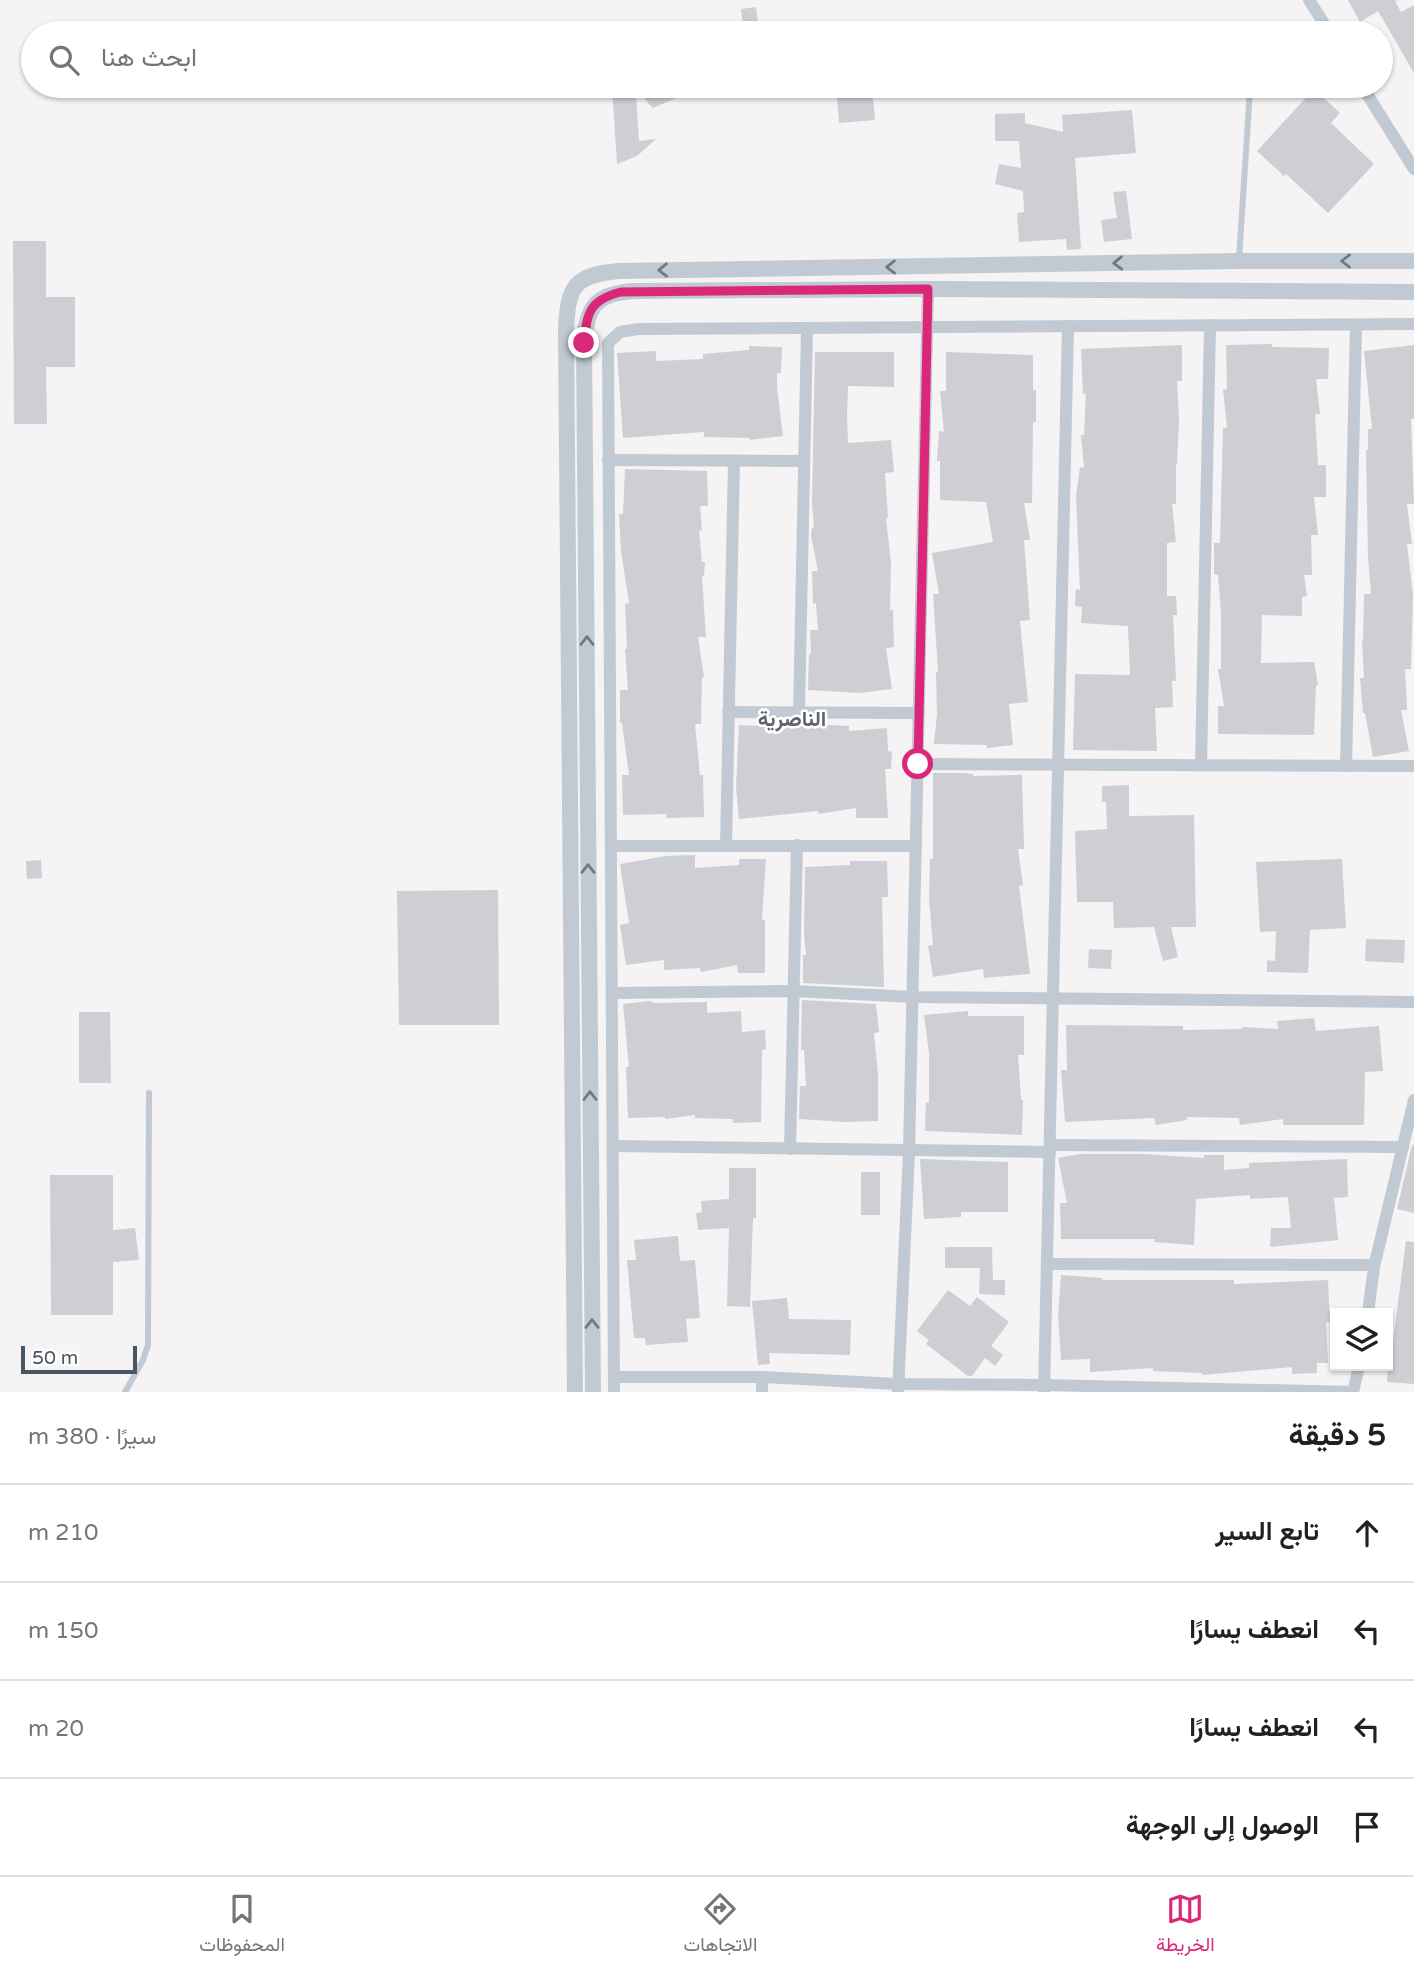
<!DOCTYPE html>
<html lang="ar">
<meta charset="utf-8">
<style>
:root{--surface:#fff;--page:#f6f6f6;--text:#202124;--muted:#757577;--line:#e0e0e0;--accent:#db2777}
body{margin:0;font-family:"Varela Round",Vazirmatn,sans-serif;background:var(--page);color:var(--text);direction:rtl}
.controls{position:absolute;right:21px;bottom:21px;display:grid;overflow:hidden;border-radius:0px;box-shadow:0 2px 5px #0004}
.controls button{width:63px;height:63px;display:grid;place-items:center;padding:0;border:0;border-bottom:2px solid var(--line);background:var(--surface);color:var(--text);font:35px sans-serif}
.scale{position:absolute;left:21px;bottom:18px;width:116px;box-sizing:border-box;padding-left:7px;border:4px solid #4a5661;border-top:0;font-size:19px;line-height:24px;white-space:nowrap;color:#4a5661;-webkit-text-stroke:5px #fff;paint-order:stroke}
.stop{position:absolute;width:21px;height:21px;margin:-16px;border:5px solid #db2777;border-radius:50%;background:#fff}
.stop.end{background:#db2777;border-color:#fff;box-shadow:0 2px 7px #0008}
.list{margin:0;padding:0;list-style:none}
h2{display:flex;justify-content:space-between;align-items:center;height:91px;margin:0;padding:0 28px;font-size:30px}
h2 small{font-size:23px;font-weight:400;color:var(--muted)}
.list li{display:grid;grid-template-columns:46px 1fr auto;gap:21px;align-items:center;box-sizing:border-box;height:98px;padding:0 28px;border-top:2px solid var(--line)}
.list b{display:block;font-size:26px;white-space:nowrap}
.list em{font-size:23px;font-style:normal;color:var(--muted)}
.icon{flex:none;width:38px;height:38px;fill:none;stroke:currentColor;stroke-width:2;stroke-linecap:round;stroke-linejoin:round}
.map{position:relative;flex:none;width:1414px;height:1392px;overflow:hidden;direction:ltr}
.search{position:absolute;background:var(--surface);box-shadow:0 2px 5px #0004;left:21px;right:21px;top:21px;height:77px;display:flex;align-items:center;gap:18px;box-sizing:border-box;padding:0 24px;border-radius:38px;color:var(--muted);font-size:26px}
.sheet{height:483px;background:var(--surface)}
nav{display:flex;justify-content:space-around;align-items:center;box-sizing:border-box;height:98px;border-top:2px solid var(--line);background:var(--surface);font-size:19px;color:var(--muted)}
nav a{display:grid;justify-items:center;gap:4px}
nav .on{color:var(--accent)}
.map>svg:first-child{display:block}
.building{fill:#cdcfd5}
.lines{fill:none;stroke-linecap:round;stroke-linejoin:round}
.service{stroke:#c1cad2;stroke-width:6}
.minor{stroke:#c1cad2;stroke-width:12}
.tertiary{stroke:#c1cad2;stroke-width:16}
.oneway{stroke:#6e7983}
.route{stroke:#db2777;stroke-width:9}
.labels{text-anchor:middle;stroke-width:5;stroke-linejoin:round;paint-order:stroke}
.neighbourhood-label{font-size:21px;font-weight:bold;fill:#5f6368;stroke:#fff}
</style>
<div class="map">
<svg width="1414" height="1392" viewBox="0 0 1414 1392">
<rect width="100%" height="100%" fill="#f5f3f3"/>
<g class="building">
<polygon points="1348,0 1398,0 1395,1 1401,12 1414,5 1414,73 1378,11 1360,22"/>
<polygon points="756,7 759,31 744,33 741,9"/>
<polygon points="612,86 676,86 676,98 653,108 633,86 636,95 639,141 656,139 637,156 617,164"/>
<polygon points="836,86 872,86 875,120 839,123"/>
<polygon points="1314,89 1340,113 1331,123 1374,164 1328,213 1286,174 1284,176 1257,151"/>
<polygon points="1132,110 1136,153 1075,158 1081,249 1067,250 1066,239 1019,242 1017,213 1024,212 1023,191 995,184 999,164 1021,168 1019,141 995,141 995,114 1025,113 1025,123 1063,132 1062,115"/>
<polygon points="1126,191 1132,239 1104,242 1101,220 1117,218 1113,192"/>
<polygon points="13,241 46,241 46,297 75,297 75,367 46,367 47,424 14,424"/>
<polygon points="1272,344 1272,347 1329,348 1328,379 1316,379 1320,414 1315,414 1318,465 1326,465 1326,497 1314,497 1318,535 1311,535 1312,575 1304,575 1307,596 1302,597 1302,616 1262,615 1261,663 1314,662 1318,685 1316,685 1314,735 1218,734 1218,706 1224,706 1218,669 1221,669 1221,613 1218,575 1214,574 1214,543 1220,543 1223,428 1227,428 1223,390 1227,389 1226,345"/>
<polygon points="1182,345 1182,381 1177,381 1179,421 1177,464 1176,464 1176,504 1172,504 1176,542 1167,543 1167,596 1176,596 1177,615 1173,615 1176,681 1172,681 1173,707 1155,708 1157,751 1073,750 1075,674 1130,675 1128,626 1081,623 1082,607 1075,606 1076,589 1080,590 1076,496 1080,467 1084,468 1081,435 1084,435 1086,394 1083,394 1081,349"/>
<polygon points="1414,345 1414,419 1411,419 1414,504 1407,504 1412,544 1407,544 1413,595 1412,630 1411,669 1405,669 1407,710 1401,710 1409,751 1373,757 1365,713 1363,713 1360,678 1364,678 1362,641 1363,641 1364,594 1371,594 1368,558 1366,450 1368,450 1368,429 1372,429 1364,351"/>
<polygon points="749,346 782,347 781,373 777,373 777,388 783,436 750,440 749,438 704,437 704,432 623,438 617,353 656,351 656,361 703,359 703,354 749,350"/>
<polygon points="815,352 894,352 894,387 848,386 847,413 848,443 891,440 894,472 885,473 888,518 886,518 891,563 890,610 893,610 894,647 886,648 892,689 859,693 808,690 809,654 811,654 810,630 818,630 816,603 813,604 812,571 818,571 811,536 812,528 814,527 812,503"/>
<polygon points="946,352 1033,355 1033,390 1036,390 1036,422 1033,422 1032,503 1024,503 1030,540 1024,540 1030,620 1020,621 1028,702 1009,704 1013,745 987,748 987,745 934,744 937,714 936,672 938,672 933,594 939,594 932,553 993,542 986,502 940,500 940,461 937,461 939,431 944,432 940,391 946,391"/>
<polygon points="625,469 707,471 708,506 700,506 702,530 699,531 702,562 705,562 704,576 702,576 706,637 698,637 704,677 702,678 701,724 695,724 700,775 703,775 704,817 666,818 666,814 623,815 622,775 629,775 622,723 620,723 620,690 628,690 625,649 627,649 625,604 629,603 621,551 619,514 623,514"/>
<polygon points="780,721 810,721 810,724 849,726 849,731 887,728 888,751 892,752 891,769 885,769 888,818 856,818 856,808 819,814 818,811 739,819 736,787 739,725 780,727"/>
<polygon points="933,773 960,773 973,774 973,776 1022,775 1024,849 1018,849 1023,885 1019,886 1030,974 984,978 983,969 933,977 928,946 933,945 929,899 930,859 933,859"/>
<polygon points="1129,785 1129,816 1194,815 1196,927 1171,927 1178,957 1163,961 1154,927 1114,928 1113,902 1077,902 1075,831 1107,829 1106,802 1102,802 1102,786"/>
<polygon points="695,855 695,868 739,865 739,859 766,859 762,920 765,920 765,973 738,973 737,965 701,972 700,968 664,970 664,960 626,965 620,925 629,923 620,864 666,856"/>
<polygon points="1342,859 1346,928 1310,930 1308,973 1267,972 1267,960 1275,961 1276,931 1260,932 1256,862"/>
<polygon points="41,860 42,878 27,879 26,861"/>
<polygon points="850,861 887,861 888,897 882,897 884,987 803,983 803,955 806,955 804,933 805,867 850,865"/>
<polygon points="498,890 499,1025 399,1025 397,891"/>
<polygon points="1366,939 1405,940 1404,963 1365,961"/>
<polygon points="1089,949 1112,950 1111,969 1088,968"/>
<polygon points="802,1000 876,1004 879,1032 874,1033 878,1074 878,1121 845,1122 799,1119 800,1086 806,1086 804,1050 801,1050"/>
<polygon points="650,1001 654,1003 707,1002 707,1013 741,1011 742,1032 765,1030 766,1049 762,1050 761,1122 733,1123 733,1119 695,1118 695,1115 665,1119 665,1117 628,1118 626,1067 629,1067 623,1004"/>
<polygon points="968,1011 968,1016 1024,1016 1024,1055 1018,1055 1021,1100 1023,1100 1022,1135 925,1131 926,1102 929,1103 929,1053 924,1015"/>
<polygon points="79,1012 110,1012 111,1083 79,1083"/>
<polygon points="1314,1018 1316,1031 1379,1026 1383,1071 1365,1072 1364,1125 1283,1125 1283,1119 1240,1125 1239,1118 1187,1117 1187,1120 1156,1125 1154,1118 1065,1122 1061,1070 1067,1070 1066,1025 1183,1026 1183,1030 1242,1029 1242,1027 1278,1029 1277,1021"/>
<polygon points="1412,1145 1414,1145 1414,1213 1397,1209"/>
<polygon points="1080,1154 1144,1154 1204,1158 1204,1155 1224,1155 1224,1170 1249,1168 1249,1163 1347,1159 1348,1197 1334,1198 1338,1240 1270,1247 1271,1228 1291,1228 1288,1197 1250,1199 1250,1195 1196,1199 1194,1245 1154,1242 1155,1239 1061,1239 1060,1203 1067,1203 1058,1158"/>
<polygon points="920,1159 1008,1162 1008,1212 961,1212 961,1217 924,1219"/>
<polygon points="729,1168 756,1168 756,1218 753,1218 750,1307 727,1306 729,1228 698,1230 696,1213 702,1212 701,1201 729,1199"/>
<rect x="861" y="1172" width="19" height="43"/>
<polygon points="50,1175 113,1175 113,1230 135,1228 139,1260 113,1262 113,1315 51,1315"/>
<polygon points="678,1236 680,1261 695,1260 700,1318 686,1319 688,1342 646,1345 645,1338 634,1338 627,1260 636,1260 634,1240"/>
<polygon points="1406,1241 1414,1242 1414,1384 1387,1382 1389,1349 1392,1349"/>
<polygon points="945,1247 992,1247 993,1280 1005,1280 1005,1295 979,1294 980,1268 945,1268"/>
<polygon points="1061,1275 1102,1278 1102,1280 1234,1280 1234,1284 1328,1280 1330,1322 1326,1322 1328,1363 1317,1363 1317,1373 1292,1374 1292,1367 1202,1375 1202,1373 1153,1371 1153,1368 1090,1372 1090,1359 1061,1360 1058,1315"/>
<polygon points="948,1290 970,1306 977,1297 1009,1322 991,1346 1003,1355 995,1366 985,1358 972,1376 968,1376 926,1344 929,1340 917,1331"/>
<polygon points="787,1298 789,1319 851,1320 850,1355 769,1353 770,1364 758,1365 752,1301"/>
</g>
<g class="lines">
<g class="service">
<polyline points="1239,259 1250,90 1253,86"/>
<polyline points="125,1392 143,1360 148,1345 149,1093"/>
</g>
<g class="minor">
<polyline points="1309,0 1330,33"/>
<polyline points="1362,86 1414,169"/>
<polyline points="608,460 804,461"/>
<polyline points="728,712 919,713"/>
<polyline points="799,712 807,328"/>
<polyline points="918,764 1414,766"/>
<polyline points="1201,765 1210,325"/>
<polyline points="1346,766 1356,325"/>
<polyline points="726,845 734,461"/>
<polyline points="611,846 916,846"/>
<polyline points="612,993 794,991 913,997 1414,1002"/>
<polyline points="1050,1145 1403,1147"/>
<polyline points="613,1146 1050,1152"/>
<polyline points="790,1149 797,845"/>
<polyline points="1048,1264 1374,1265"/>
<polyline points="1368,1313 1374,1267 1414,1100"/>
<polyline points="614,1377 762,1377 898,1384 1044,1385 1353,1392"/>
<polyline points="614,1392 608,343 620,332 638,329 1414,324"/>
<polyline points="762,1392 762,1377"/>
<polyline points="898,1392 909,1152 928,289"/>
<polyline points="1044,1392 1068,326"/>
<polyline points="1353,1392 1359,1366"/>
</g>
<g class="tertiary">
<path d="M575,1392l-9,-1062c2,-43 7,-55 53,-59l620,-10h175"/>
<path d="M593,1392l-9,-1049c3,-37 12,-50 51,-52l293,-2 486,3"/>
</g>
</g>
<defs><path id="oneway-chevron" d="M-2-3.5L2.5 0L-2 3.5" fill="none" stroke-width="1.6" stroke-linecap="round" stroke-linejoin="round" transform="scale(1.75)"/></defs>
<g class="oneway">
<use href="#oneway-chevron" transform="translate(1346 261) rotate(-180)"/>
<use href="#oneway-chevron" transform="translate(1118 263) rotate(179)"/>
<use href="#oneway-chevron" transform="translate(891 267) rotate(179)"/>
<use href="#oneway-chevron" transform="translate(663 270) rotate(179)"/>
<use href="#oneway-chevron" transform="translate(587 641) rotate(-90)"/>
<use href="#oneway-chevron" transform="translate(588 869) rotate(-90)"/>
<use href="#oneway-chevron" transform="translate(590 1096) rotate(-90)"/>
<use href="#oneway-chevron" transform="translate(592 1324) rotate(-90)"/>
</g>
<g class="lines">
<path class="route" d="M584,343c3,-30 5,-43 37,-51l307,-3 -10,475"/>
</g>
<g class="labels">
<g class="neighbourhood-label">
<text x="792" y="726">الناصرية</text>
</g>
</g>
</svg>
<div class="controls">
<button><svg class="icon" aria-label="layers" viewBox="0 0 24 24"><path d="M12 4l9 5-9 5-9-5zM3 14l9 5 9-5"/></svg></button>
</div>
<div class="scale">50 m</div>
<div class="stop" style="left:918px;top:764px"></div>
<div class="stop end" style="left:584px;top:343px"></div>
<div class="search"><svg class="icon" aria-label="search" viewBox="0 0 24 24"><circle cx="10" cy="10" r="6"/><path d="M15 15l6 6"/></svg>ابحث هنا</div>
</div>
<section class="sheet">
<h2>5 دقيقة<small>سيرًا · 380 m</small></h2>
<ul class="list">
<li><svg class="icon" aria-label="ahead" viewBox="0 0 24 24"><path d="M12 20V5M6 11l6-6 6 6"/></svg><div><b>تابع السير</b></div><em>210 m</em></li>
<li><svg class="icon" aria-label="left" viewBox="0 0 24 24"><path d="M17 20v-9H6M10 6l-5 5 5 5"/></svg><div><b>انعطف يسارًا</b></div><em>150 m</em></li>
<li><svg class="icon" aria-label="left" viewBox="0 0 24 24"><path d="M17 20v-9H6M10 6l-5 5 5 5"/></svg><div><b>انعطف يسارًا</b></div><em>20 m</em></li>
<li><svg class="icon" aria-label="arrive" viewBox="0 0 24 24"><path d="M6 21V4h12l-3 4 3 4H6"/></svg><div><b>الوصول إلى الوجهة</b></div></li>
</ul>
</section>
<nav>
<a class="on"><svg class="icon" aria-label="map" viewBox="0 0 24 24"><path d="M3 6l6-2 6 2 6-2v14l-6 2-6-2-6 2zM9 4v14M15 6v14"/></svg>الخريطة</a>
<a><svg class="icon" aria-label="directions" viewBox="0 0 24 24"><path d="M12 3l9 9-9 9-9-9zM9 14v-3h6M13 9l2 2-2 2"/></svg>الاتجاهات</a>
<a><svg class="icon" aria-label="saved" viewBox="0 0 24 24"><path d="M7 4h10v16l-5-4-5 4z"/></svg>المحفوظات</a>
</nav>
